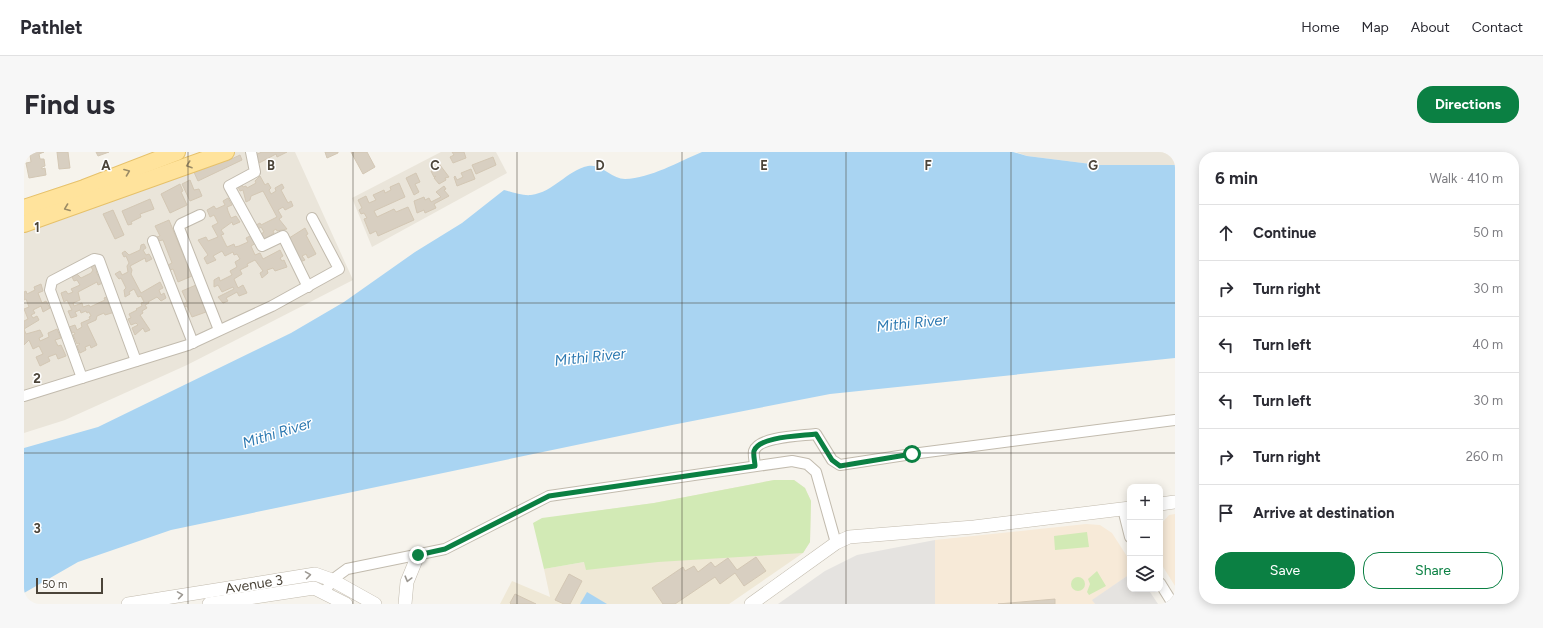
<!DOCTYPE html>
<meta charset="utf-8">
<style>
:root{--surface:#fff;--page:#f7f7f7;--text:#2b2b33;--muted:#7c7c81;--line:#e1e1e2;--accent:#0b8043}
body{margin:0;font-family:Figtree,sans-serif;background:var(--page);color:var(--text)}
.controls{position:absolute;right:12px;bottom:12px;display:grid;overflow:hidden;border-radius:8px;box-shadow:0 2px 10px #0003}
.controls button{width:36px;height:36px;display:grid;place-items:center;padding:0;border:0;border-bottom:1px solid var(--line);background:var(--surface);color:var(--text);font:20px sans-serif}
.scale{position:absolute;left:12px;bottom:10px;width:67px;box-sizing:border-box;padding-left:4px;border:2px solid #4b4439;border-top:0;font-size:11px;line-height:14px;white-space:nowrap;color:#4b4439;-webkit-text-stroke:3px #fff;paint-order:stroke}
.stop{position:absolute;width:12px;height:12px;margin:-9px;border:3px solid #0b8043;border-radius:50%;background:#fff}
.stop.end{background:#0b8043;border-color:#fff;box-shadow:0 1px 4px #0008}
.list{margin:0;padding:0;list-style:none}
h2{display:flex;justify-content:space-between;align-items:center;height:52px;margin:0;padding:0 16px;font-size:17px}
h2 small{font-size:13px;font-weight:400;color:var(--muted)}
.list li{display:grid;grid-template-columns:26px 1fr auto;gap:12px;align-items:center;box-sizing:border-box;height:56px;padding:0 16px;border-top:1px solid var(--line)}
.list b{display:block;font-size:15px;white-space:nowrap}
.list em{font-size:13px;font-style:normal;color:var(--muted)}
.actions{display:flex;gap:8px;padding:12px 16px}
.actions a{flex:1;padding:9px 0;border:1px solid var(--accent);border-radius:16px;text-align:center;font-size:14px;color:var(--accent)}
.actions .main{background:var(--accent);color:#fff}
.icon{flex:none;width:22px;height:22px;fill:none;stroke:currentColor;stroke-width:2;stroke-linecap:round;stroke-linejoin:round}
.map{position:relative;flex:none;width:1151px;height:452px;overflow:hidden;border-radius:16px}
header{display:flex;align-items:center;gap:24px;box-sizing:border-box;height:56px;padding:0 20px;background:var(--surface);border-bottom:1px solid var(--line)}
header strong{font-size:19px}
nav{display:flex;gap:22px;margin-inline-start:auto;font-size:14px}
.intro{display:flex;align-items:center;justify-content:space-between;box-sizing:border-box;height:96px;padding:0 24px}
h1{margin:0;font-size:28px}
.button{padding:10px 18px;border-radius:16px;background:var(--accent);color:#fff;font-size:14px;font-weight:700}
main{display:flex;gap:24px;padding:0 24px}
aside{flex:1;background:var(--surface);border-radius:16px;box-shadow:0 2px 10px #0003}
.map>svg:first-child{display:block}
.residential{fill:#eae5da}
.commercial{fill:#f7ead8}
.education{fill:#efe8d6}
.green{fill:#d2eab5}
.parking{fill:#e5e3e0}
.water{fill:#a9d4f2}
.building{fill:#d8cfc1;stroke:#d3c7b4}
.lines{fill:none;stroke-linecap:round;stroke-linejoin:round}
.minor-casing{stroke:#c2bbae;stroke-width:12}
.tertiary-casing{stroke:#c2bbae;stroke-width:14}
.primary-casing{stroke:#e6c16a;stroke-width:18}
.minor{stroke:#fff;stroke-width:10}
.tertiary{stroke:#fff;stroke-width:13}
.primary{stroke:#ffe39c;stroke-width:16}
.oneway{stroke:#9c8c66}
.oneway2{stroke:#9c9892}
.route{stroke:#0b8043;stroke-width:5}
.grid{fill:none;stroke:#4b4439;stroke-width:1;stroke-opacity:0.55}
.labels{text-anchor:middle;stroke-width:3;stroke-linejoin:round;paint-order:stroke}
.street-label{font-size:14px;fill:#4b4439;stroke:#fff}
.water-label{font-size:15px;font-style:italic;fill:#2e7ab2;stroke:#fff}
.grid-label{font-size:13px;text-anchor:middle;font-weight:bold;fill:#4b4439;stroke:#fff;stroke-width:3;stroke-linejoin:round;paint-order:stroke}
</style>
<header>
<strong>Pathlet</strong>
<nav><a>Home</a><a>Map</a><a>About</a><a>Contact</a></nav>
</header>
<div class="intro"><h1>Find us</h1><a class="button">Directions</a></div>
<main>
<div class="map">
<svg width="1151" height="452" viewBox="0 0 1151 452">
<rect width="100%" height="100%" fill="#f6f3ec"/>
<g class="residential">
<polygon points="206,0 271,0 329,128 163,213 41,268 0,281 0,80 109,40"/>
<polygon points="417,0 472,0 483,21 348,95 328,46"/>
<polygon points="992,0 1151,0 1151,13 1075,13 1003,4"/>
</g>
<g class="commercial">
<polygon points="1151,362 1151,434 1136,410 1136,373 1145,363"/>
<polygon points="1062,372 1076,373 1088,381 1106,409 1106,422 1069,448 1071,452 911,452 911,388"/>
</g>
<polygon class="education" points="750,328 770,328 781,336 787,349 786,390 779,401 705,452 476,452 488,429 526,445 520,417 560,410 550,362 630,351"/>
<g class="green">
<polygon points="750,328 770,328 781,336 787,349 786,390 779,401 634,410 562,418 560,410 520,417 509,371 518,366 630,351"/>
<polygon points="1063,380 1065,395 1031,398 1030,384"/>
<polygon points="1073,419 1082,434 1065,443 1063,440 1066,432 1064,427"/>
<circle cx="1054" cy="432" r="7"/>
</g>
<g class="parking">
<polygon points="911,388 911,452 754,452 801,419 833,403"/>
<polygon points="1106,422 1106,437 1124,437 1134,452 1071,452 1068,448"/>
</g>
<g class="water">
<path d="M678,0h311l14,4 72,9h76v193l-345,36 -158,31 -501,105 -93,32 -54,31v-145l74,-21 193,-94 53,-31 71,-50 47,-29 42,-33c8,2 19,6 27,5 23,-3 35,-24 57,-29 13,-3 24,13 37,13 26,-1 53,-17 77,-27z"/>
<polygon points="563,440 583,452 556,452"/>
</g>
<g class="building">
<polygon points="1,0 20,0 15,2 16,7 20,7 21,14 18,15 18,17 21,16 22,23 5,26 2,11 7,10 6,3 2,4"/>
<polygon points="33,0 44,0 46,16 35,17"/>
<polygon points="72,0 85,0 74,4"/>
<polygon points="238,0 263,0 253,5 252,2 235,11 231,3"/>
<polygon points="301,0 314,0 314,1 303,6"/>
<polygon points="327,0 343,0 351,15 339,22"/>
<polygon points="428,0 440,0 442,6 429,11 426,5 430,3"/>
<polygon points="200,3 203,9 216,3 218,8 174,29 169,18"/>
<polygon points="469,5 472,13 452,22 448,13"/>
<polygon points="416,13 425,25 421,26 422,28 415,32 410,26 412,24 410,25 407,19 410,17 409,16"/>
<polygon points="447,17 451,27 433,34 430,25 431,24 433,28 439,25 437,21"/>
<polygon points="392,21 396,30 391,32 395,40 390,43 382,26"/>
<polygon points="236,24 241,33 244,31 247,36 245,38 247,42 252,39 251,36 258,32 260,36 257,38 264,51 267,49 269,54 261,58 259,55 254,58 258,65 255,67 263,77 253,79 252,77 249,79 250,81 240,88 237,82 240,80 237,75 234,77 232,73 236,71 237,73 253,65 239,39 227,44 226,48 222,50 219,38 216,39 214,35 218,33 219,35 222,34 223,36 232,31 231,29"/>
<polygon points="166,28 170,38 175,37 178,44 166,49 158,32"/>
<polygon points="375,31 381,45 350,59 353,65 370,57 372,60 384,55 390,68 354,84 352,79 346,82 340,67 343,66 340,61 337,62 335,58 338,56 334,48 342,44 345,51 352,48 349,43 360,38 361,41 367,38 366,35"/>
<polygon points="156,32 159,39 157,40 163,53 146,61 137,42"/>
<polygon points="420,34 422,37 420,38 425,44 410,52 412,56 401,61 400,58 393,61 390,49 400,45 401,48 405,46 407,50 417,45 412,40"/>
<polygon points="204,46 208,53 203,55 204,59 207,66 212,64 216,70 209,73 208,70 197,78 200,82 197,83 203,95 210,92 211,95 215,94 224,90 222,86 228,83 232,91 227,94 231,103 236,101 239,107 256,98 259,104 256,106 258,109 260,108 263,115 251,119 249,116 243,118 244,121 238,126 236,121 239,119 231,108 223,112 224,114 216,118 218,122 210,127 214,136 219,133 223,141 215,144 213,140 202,146 204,149 199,151 194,145 210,137 209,135 198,140 194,133 190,135 190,128 195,125 196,129 208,123 206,119 213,115 211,110 216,107 213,102 210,103 209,100 201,104 198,99 189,104 192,108 183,112 180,106 184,103 174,88 182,85 184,89 194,85 188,74 194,71 190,63 186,65 183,58 190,54 192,57 201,53 199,49"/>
<polygon points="126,47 130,57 116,62 117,65 107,70 108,72 104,73 98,59"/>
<polygon points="89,58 100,83 91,87 79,62"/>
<polygon points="145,68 168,124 154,130 149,117 146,118 144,113 148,111 139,88 134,89 133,85 136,84 131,74"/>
<polygon points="281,76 284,82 282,83 292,102 284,106 282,102 278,104 281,108 273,111 262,88"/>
<polygon points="120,92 122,96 119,98 122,103 125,102 128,107 122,110 121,106 106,114 108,118 107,122 117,141 136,130 139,136 135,138 137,143 140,141 142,146 137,149 133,145 124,150 125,151 121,153 123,156 118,159 119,161 116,163 126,178 121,180 119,176 111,183 108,176 114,173 112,171 107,173 104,167 107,166 105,162 113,158 112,157 118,154 117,151 120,150 117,144 114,145 110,137 105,140 106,142 101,145 100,138 102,136 97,126 95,127 91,122 96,119 98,123 104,120 103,114 105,111 102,104 100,105 98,101 101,99 105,103 116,98 117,93"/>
<polygon points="74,111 77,117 72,120 79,131 74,133 73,130 54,140 56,148 49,151 50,154 58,151 59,155 65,153 66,155 81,148 80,146 85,144 88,150 84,151 87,157 89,156 91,160 81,163 80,161 73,164 72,168 63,172 73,193 67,196 66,193 61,195 62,198 56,201 53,194 56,192 55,191 53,192 49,183 51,182 50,180 48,181 45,175 51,173 53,178 58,175 57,171 66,167 65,165 67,164 65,160 63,161 62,159 57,161 56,158 51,160 53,164 47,166 44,159 48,158 43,148 40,150 37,141 42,139 44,142 49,140 47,137 56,133 53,128 50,129 48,125 53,122 57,126 67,121 69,118 67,115"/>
<polygon points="17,132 19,139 14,141 18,151 22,149 26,156 19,160 17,154 9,158 11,161 7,163 9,166 13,164 15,168 0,177 2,182 16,178 19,184 15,186 16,189 25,185 24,181 33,177 37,186 31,188 34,194 37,193 42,204 34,207 32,202 24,205 26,209 16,214 12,205 19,202 15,194 9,197 5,188 0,193 0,169 4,167 0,157 5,155 2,147 0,148 0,140 2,139 3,142 11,138 10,135"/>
<polygon points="172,133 182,160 168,165 163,154 160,155 159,152 163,150 158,139"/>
<polygon points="732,405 742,419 720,434 711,421 696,432 691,425 651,452 639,452 628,436 659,415 661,419 670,414 674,420 687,410 691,415 704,406 713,418"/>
<polygon points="545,422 558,429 546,452 540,452 531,448"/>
<polygon points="491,442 512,452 487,452 486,451"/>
<polygon points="1031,447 1031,452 974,452"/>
</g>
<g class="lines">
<defs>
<g id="minor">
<polyline points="227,0 231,20 205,34 238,94 259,84 284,135"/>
<polyline points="176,63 157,72 155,76 195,178"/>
<polyline points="129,89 169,191"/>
<polyline points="58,226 26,138 28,129 70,107 75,108 112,209"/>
<polyline points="0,244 164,193 248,154 315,117 288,66"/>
<path d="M731,314c0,-4 -2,-11 -1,-15 5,-15 49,-15 62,-17l16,26 8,5 72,-11 263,-34"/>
<polyline points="1099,357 1106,385"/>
<polyline points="1136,431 1149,452"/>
<polyline points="301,440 308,428 323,417 421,397 525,344 768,309 783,312 792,320 812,391"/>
</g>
<g id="tertiary">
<polyline points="1136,352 1151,350"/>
<polyline points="104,452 291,422 308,428 351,452"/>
<polyline points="185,452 290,436 322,452"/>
<polyline points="381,452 383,430 394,403"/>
<polyline points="727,452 812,391 825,385 950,375 1106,356"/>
</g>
<g id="primary">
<polyline points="0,56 60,36 153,0"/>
<polyline points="0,72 202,0"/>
</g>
</defs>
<use href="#minor" class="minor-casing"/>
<use href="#tertiary" class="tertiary-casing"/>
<use href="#primary" class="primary-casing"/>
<use href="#minor" class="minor"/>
<use href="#tertiary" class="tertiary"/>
<use href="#primary" class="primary"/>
</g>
<defs><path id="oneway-chevron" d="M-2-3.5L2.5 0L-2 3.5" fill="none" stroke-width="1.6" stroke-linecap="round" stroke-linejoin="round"/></defs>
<g class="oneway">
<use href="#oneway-chevron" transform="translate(165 13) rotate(161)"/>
<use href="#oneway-chevron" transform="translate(103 20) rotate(-21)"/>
<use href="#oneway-chevron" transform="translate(43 56) rotate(159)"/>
</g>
<g class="oneway2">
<use href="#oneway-chevron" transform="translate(284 423) rotate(-9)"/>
<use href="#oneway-chevron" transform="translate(384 427) rotate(105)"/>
<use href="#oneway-chevron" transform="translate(156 443) rotate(-9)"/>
</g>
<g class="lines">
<path class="route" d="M394,403l27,-6 104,-53 206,-30c0,-4 -2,-11 -1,-15 5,-15 49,-15 62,-17l16,26 8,6 72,-12"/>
</g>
<path class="grid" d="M164,0v452M329,0v452M493,0v452M658,0v452M822,0v452M987,0v452M0,151h1151M0,301h1151"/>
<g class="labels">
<g class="street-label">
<text transform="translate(230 432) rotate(-9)" y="5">Avenue 3</text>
</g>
<g class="water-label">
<text transform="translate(888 171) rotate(-6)" y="5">Mithi River</text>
<text transform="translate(566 205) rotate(-6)" y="5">Mithi River</text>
<text transform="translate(253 281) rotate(-17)" y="5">Mithi River</text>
</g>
</g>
<g class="grid-label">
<text x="82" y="18">A</text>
<text x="247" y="18">B</text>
<text x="411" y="18">C</text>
<text x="576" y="18">D</text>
<text x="740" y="18">E</text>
<text x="904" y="18">F</text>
<text x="1069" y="18">G</text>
<text x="13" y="80">1</text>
<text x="13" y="231">2</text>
<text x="13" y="381">3</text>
</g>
</svg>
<div class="controls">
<button>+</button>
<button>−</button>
<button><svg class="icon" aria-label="layers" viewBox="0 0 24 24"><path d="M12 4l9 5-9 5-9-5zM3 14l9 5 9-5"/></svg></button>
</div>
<div class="scale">50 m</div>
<div class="stop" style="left:888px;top:302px"></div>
<div class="stop end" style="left:394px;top:403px"></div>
</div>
<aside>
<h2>6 min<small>Walk · 410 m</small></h2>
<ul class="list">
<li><svg class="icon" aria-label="ahead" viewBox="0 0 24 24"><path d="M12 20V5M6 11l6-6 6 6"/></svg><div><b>Continue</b></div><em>50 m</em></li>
<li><svg class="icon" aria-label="right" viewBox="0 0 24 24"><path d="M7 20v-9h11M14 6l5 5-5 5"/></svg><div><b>Turn right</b></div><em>30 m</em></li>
<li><svg class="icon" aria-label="left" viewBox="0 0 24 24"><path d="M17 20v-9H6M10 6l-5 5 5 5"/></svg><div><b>Turn left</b></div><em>40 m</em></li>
<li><svg class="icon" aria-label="left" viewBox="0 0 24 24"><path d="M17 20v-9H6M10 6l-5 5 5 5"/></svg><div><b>Turn left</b></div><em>30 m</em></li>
<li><svg class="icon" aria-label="right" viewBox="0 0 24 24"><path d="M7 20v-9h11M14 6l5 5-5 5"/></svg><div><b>Turn right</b></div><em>260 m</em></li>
<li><svg class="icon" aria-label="arrive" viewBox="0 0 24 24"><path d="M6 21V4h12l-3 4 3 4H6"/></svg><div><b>Arrive at destination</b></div></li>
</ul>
<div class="actions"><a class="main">Save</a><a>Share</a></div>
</aside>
</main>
